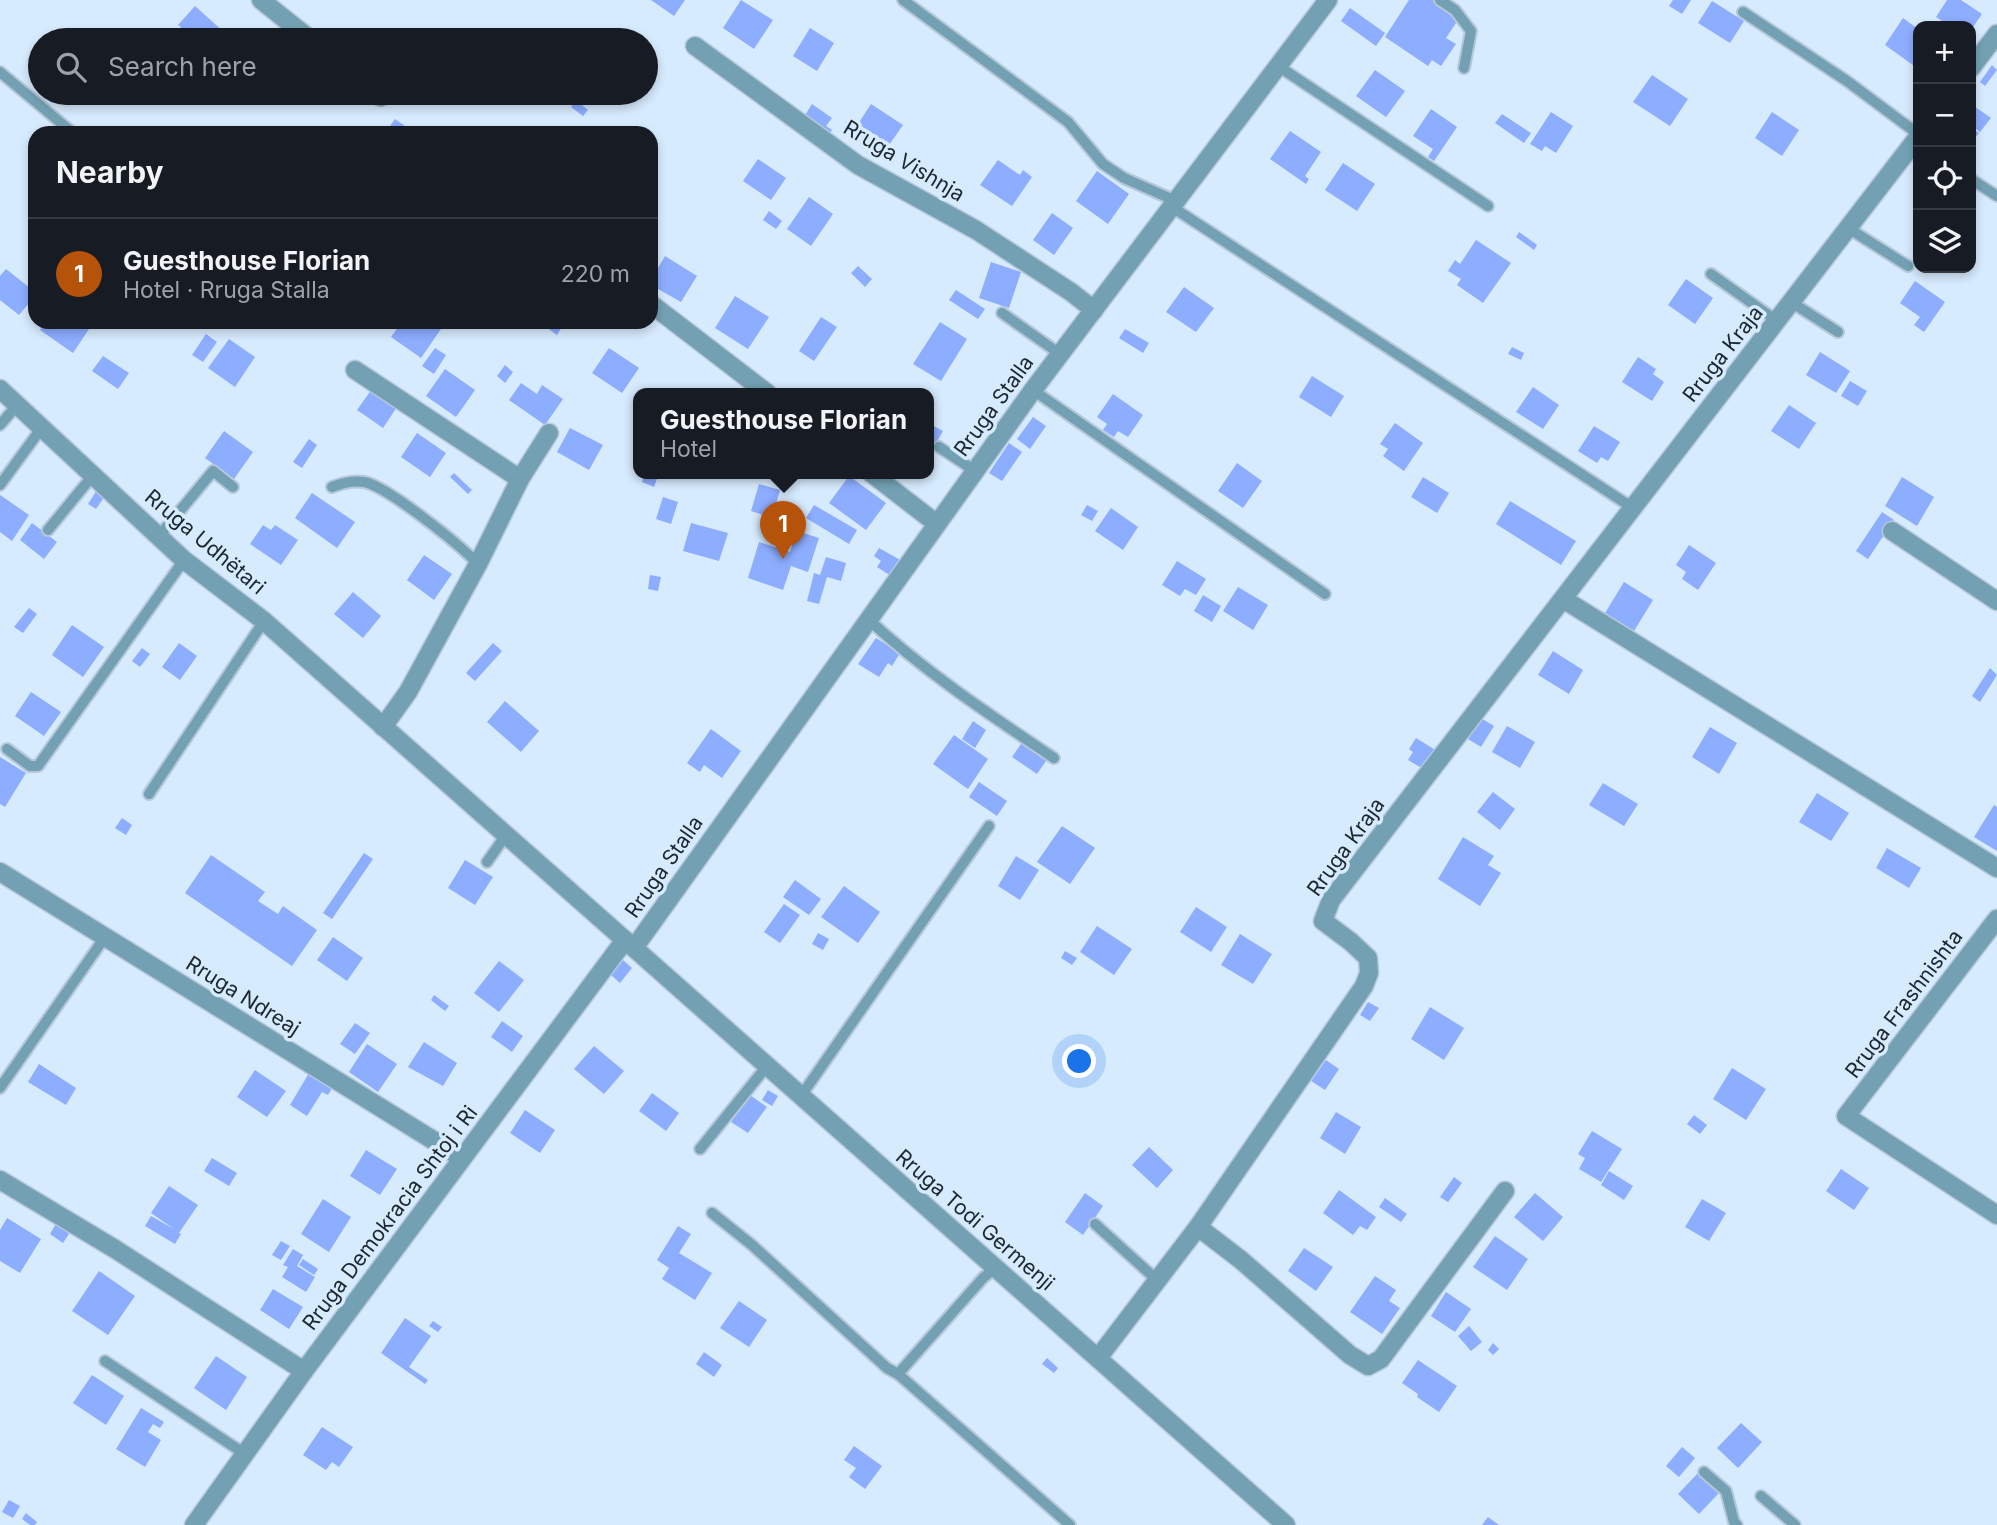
<!DOCTYPE html>
<meta charset="utf-8">
<style>
:root{--surface:#171b24;--page:#242831;--text:#f1f3f6;--muted:#9ea1a6;--line:#363941;--accent:#b45309}
body{margin:0;font-family:Inter,sans-serif;background:var(--page);color:var(--text)}
.controls{position:absolute;right:21px;top:21px;display:grid;overflow:hidden;border-radius:14px;box-shadow:0 4px 10px #0003}
.controls button{width:63px;height:63px;display:grid;place-items:center;padding:0;border:0;border-bottom:2px solid var(--line);background:var(--surface);color:var(--text);font:35px sans-serif}
.you{position:absolute;left:1080px;top:1062px;width:24px;height:24px;margin:-18px;border:5px solid #fff;border-radius:50%;background:#1a73e8;box-shadow:0 0 0 10px #1a73e833}
.badge{display:grid;place-items:center;width:46px;height:46px;border-radius:50%;background:var(--accent);color:#fff;font-size:23px;font-weight:700}
.pin{position:absolute;translate:-50% -58px;filter:drop-shadow(0 2px 4px #0008)}
.pin::after{content:'';position:absolute;top:37px;width:24px;height:21px;background:inherit;clip-path:polygon(0 0,100% 0,50% 100%)}
.popup{position:absolute;left:633px;top:388px;width:301px;height:91px;box-sizing:border-box;display:grid;place-content:center;border-radius:14px;background:var(--surface);filter:drop-shadow(0 2px 5px #0005);font-size:23px;white-space:nowrap;color:var(--muted)}
.popup b{font-size:26px;color:var(--text)}
.popup::after{content:'';position:absolute;left:50%;top:100%;margin-left:-14px;border:14px solid transparent;border-top-color:var(--surface)}
.list{margin:0;padding:0;list-style:none}
h2{display:flex;justify-content:space-between;align-items:center;height:91px;margin:0;padding:0 28px;font-size:30px}
h2 small{font-size:23px;font-weight:400;color:var(--muted)}
.list li{display:grid;grid-template-columns:46px 1fr auto;gap:21px;align-items:center;box-sizing:border-box;height:112px;padding:0 28px;border-top:2px solid var(--line)}
.list b{display:block;font-size:26px;white-space:nowrap}
.list p{margin:0;font-size:23px;white-space:nowrap;color:var(--muted)}
.list em{font-size:23px;font-style:normal;color:var(--muted)}
.icon{flex:none;width:38px;height:38px;fill:none;stroke:currentColor;stroke-width:2;stroke-linecap:round;stroke-linejoin:round}
.map{position:relative;flex:none;width:1997px;height:1525px;overflow:hidden}
.search{position:absolute;background:var(--surface);box-shadow:0 4px 10px #0003;left:28px;top:28px;width:630px;height:77px;display:flex;align-items:center;gap:18px;box-sizing:border-box;padding:0 24px;border-radius:38px;color:var(--muted);font-size:26px}
.panel{position:absolute;background:var(--surface);box-shadow:0 4px 10px #0003;left:28px;top:126px;width:630px;height:203px;border-radius:21px}
.map>svg:first-child{display:block}
.building{fill:#8dadff}
.lines{fill:none;stroke-linecap:round;stroke-linejoin:round}
.service-casing{stroke:#b6c8d9;stroke-width:14}
.minor-casing{stroke:#b6c8d9;stroke-width:21}
.tertiary-casing{stroke:#b6c8d9;stroke-width:21}
.service{stroke:#73a1b3;stroke-width:10}
.minor{stroke:#73a1b3;stroke-width:18}
.tertiary{stroke:#73a1b3;stroke-width:18}
.labels{text-anchor:middle;stroke-width:7;stroke-linejoin:round;paint-order:stroke}
.street-label{font-size:21px;fill:#1d272f;stroke:#d7ebfe}
</style>
<div class="map">
<svg width="1997" height="1525" viewBox="0 0 1997 1525">
<rect width="100%" height="100%" fill="#d7ebfe"/>
<g class="building">
<polygon points="651,0 685,0 674,16"/>
<polygon points="741,0 773,20 754,49 723,28"/>
<polygon points="1409,0 1435,0 1460,17 1446,38 1456,44 1441,66 1432,60 1428,66 1385,37"/>
<polygon points="1673,0 1691,0 1682,14 1669,6"/>
<polygon points="1947,0 1961,0 1982,14 1971,30 1971,26 1950,26 1936,17"/>
<polygon points="1712,1 1744,21 1730,43 1698,23"/>
<polygon points="195,6 225,33 218,40 179,40 174,35 181,27 178,25"/>
<polygon points="1350,8 1385,33 1376,46 1341,21"/>
<polygon points="1903,18 1918,29 1917,68 1885,45"/>
<polygon points="810,28 834,43 817,71 793,56"/>
<polygon points="1992,65 1997,70 1985,86 1980,82"/>
<polygon points="1375,70 1405,91 1386,117 1356,96"/>
<polygon points="1652,75 1688,99 1670,126 1633,102"/>
<polygon points="64,93 79,93 74,100"/>
<polygon points="576,100 588,110 583,116 571,107"/>
<polygon points="812,104 832,118 826,126 832,130 827,138 802,120"/>
<polygon points="871,104 903,125 889,145 858,124"/>
<polygon points="1971,104 1991,118 1980,132 1971,125"/>
<polygon points="1431,109 1457,127 1434,161 1428,157 1433,149 1413,136"/>
<polygon points="1551,112 1573,126 1556,153 1545,146 1542,151 1530,144"/>
<polygon points="1772,112 1799,130 1782,156 1755,138"/>
<polygon points="1502,114 1531,133 1524,143 1495,123"/>
<polygon points="395,119 415,133 385,133"/>
<polygon points="1971,127 1979,133 1974,139 1971,136"/>
<polygon points="1290,131 1321,152 1305,176 1309,179 1306,184 1270,159"/>
<polygon points="758,159 786,178 771,200 743,181"/>
<polygon points="998,160 1020,175 1023,170 1032,177 1012,206 980,185"/>
<polygon points="1343,163 1375,184 1357,211 1325,190"/>
<polygon points="1097,171 1129,194 1108,224 1076,201"/>
<polygon points="809,197 833,214 811,246 787,229"/>
<polygon points="769,211 782,221 776,229 763,220"/>
<polygon points="1052,213 1073,228 1054,255 1033,240"/>
<polygon points="1519,232 1537,245 1534,250 1516,237"/>
<polygon points="1476,240 1511,263 1483,303 1457,285 1461,279 1448,271 1455,260 1460,264"/>
<polygon points="651,251 658,256 651,267"/>
<polygon points="665,256 697,276 681,302 651,285 651,280"/>
<polygon points="991,262 1021,272 1009,308 979,298"/>
<polygon points="858,266 872,279 865,287 851,273"/>
<polygon points="6,269 35,292 35,296 19,315 0,300 0,276"/>
<polygon points="1686,279 1713,298 1695,324 1668,305"/>
<polygon points="1915,281 1945,302 1924,332 1914,325 1920,317 1900,303"/>
<polygon points="1184,287 1214,308 1196,332 1166,312"/>
<polygon points="956,290 985,309 978,319 949,300"/>
<polygon points="735,296 769,317 748,349 715,328"/>
<polygon points="821,317 837,327 814,361 799,351"/>
<polygon points="46,322 79,322 89,329 73,353 40,330"/>
<polygon points="402,322 437,322 443,326 421,358 391,337"/>
<polygon points="539,322 565,322 557,335"/>
<polygon points="940,322 967,339 941,381 913,364"/>
<polygon points="1125,329 1149,343 1143,353 1119,338"/>
<polygon points="206,334 217,342 203,362 192,355"/>
<polygon points="229,339 255,357 235,387 208,368"/>
<polygon points="1512,347 1524,353 1521,360 1508,354"/>
<polygon points="435,348 446,355 434,374 422,366"/>
<polygon points="609,348 639,368 622,393 592,373"/>
<polygon points="1820,352 1850,371 1836,393 1806,375"/>
<polygon points="103,356 129,373 118,389 92,371"/>
<polygon points="1638,357 1656,369 1653,374 1664,382 1652,401 1622,382"/>
<polygon points="505,365 513,372 505,383 497,376"/>
<polygon points="445,369 475,390 456,417 426,396"/>
<polygon points="1312,376 1344,396 1331,417 1299,397"/>
<polygon points="1850,381 1867,391 1858,406 1841,396"/>
<polygon points="521,383 537,394 542,385 563,399 545,425 509,400"/>
<polygon points="374,386 399,404 383,428 357,410"/>
<polygon points="1533,387 1559,405 1543,429 1516,412"/>
<polygon points="1113,394 1143,415 1128,437 1118,431 1114,437 1103,430 1107,424 1097,417"/>
<polygon points="1789,405 1816,423 1799,449 1771,431"/>
<polygon points="1033,417 1046,426 1030,449 1017,439"/>
<polygon points="928,423 943,431 928,457"/>
<polygon points="1395,423 1423,443 1404,471 1383,456 1388,449 1380,444"/>
<polygon points="1594,426 1620,442 1608,461 1601,457 1597,463 1578,451"/>
<polygon points="570,428 603,445 589,470 557,452"/>
<polygon points="224,431 253,452 234,479 205,458"/>
<polygon points="417,433 446,453 430,477 401,457"/>
<polygon points="309,439 317,445 302,468 293,462"/>
<polygon points="1009,443 1022,452 1002,481 989,473"/>
<polygon points="1237,463 1262,481 1243,508 1218,491"/>
<polygon points="454,473 472,490 468,494 450,477"/>
<polygon points="645,473 659,473 654,487 642,482"/>
<polygon points="849,476 886,503 866,530 829,503"/>
<polygon points="1423,477 1449,493 1437,513 1411,497"/>
<polygon points="1902,477 1934,497 1917,526 1885,506"/>
<polygon points="759,484 780,490 772,518 751,511"/>
<polygon points="97,490 105,496 96,509 88,504"/>
<polygon points="312,493 355,522 337,548 295,518"/>
<polygon points="0,495 29,515 12,541 0,532"/>
<polygon points="663,497 678,502 671,524 656,519"/>
<polygon points="1510,501 1576,541 1561,565 1496,524"/>
<polygon points="814,505 857,530 849,544 806,518"/>
<polygon points="1087,505 1098,511 1092,521 1081,515"/>
<polygon points="1111,508 1138,527 1123,550 1095,531"/>
<polygon points="1882,512 1894,520 1868,559 1856,551"/>
<polygon points="32,523 57,542 44,559 20,540"/>
<polygon points="691,523 728,533 719,561 683,551"/>
<polygon points="263,525 271,530 275,525 298,540 281,565 250,544"/>
<polygon points="797,531 819,538 808,572 791,566 783,590 748,578 759,542 790,552"/>
<polygon points="1689,545 1716,563 1698,590 1682,579 1686,572 1676,565"/>
<polygon points="879,548 904,562 894,578 877,567 881,561 874,556"/>
<polygon points="424,555 452,574 434,600 407,580"/>
<polygon points="826,557 846,563 841,581 827,577 819,604 807,601 814,573 820,575"/>
<polygon points="1177,561 1206,579 1196,595 1185,589 1180,596 1162,585"/>
<polygon points="650,575 661,577 658,591 648,589"/>
<polygon points="1624,582 1653,600 1634,631 1605,613"/>
<polygon points="1238,587 1268,605 1253,630 1223,611"/>
<polygon points="353,592 381,616 363,638 334,614"/>
<polygon points="1203,595 1221,606 1212,622 1194,611"/>
<polygon points="29,608 37,614 23,633 14,627"/>
<polygon points="72,625 104,647 83,677 52,655"/>
<polygon points="876,638 900,653 892,666 888,663 879,677 858,664"/>
<polygon points="179,643 197,656 180,680 162,667"/>
<polygon points="493,643 502,651 475,681 466,673"/>
<polygon points="142,648 150,654 140,667 132,661"/>
<polygon points="1553,651 1583,670 1569,694 1538,675"/>
<polygon points="1990,668 1997,675 1980,702 1972,696"/>
<polygon points="31,692 61,712 44,736 15,716"/>
<polygon points="505,701 539,731 521,752 487,722"/>
<polygon points="1481,718 1494,726 1481,747 1468,739"/>
<polygon points="973,721 986,730 975,748 962,739"/>
<polygon points="1507,726 1535,742 1520,768 1492,752"/>
<polygon points="1710,727 1737,743 1719,774 1692,757"/>
<polygon points="711,729 741,751 722,778 704,765 700,772 687,763"/>
<polygon points="954,735 988,759 968,789 933,764"/>
<polygon points="1416,738 1437,751 1425,770 1408,760 1413,752 1409,749"/>
<polygon points="1023,741 1048,758 1037,774 1012,757"/>
<polygon points="0,757 26,773 5,807 0,804"/>
<polygon points="979,782 1007,801 997,816 969,797"/>
<polygon points="1603,783 1638,804 1624,826 1589,805"/>
<polygon points="1493,792 1515,809 1500,830 1477,812"/>
<polygon points="1817,793 1849,813 1831,841 1799,822"/>
<polygon points="1994,805 1997,807 1997,851 1974,837"/>
<polygon points="122,818 132,825 126,835 115,828"/>
<polygon points="1062,826 1095,848 1070,884 1037,862"/>
<polygon points="1463,837 1494,856 1488,865 1501,873 1480,906 1438,879"/>
<polygon points="1887,848 1921,868 1909,888 1876,868"/>
<polygon points="364,853 373,859 332,919 323,913"/>
<polygon points="211,855 265,892 258,901 278,914 283,906 317,930 292,966 185,893"/>
<polygon points="1016,856 1039,870 1020,900 998,886"/>
<polygon points="465,860 493,877 475,905 448,888"/>
<polygon points="795,880 821,899 809,915 783,897"/>
<polygon points="844,886 880,912 858,943 821,917"/>
<polygon points="784,904 800,915 780,943 764,932"/>
<polygon points="1196,907 1227,927 1211,952 1180,932"/>
<polygon points="1097,926 1132,949 1114,975 1080,952"/>
<polygon points="818,933 829,939 823,950 812,944"/>
<polygon points="1240,934 1272,954 1253,984 1221,965"/>
<polygon points="333,937 363,958 347,981 317,960"/>
<polygon points="1065,951 1077,958 1072,965 1061,958"/>
<polygon points="623,960 632,968 620,983 611,975"/>
<polygon points="499,961 524,980 499,1012 474,993"/>
<polygon points="434,995 449,1006 445,1011 431,1000"/>
<polygon points="1368,1002 1379,1008 1370,1021 1360,1015"/>
<polygon points="1430,1007 1464,1028 1444,1060 1411,1039"/>
<polygon points="502,1021 523,1036 512,1052 491,1037"/>
<polygon points="355,1023 370,1033 355,1054 340,1044"/>
<polygon points="424,1042 457,1063 443,1086 408,1067"/>
<polygon points="367,1044 397,1064 378,1092 349,1072"/>
<polygon points="594,1046 624,1071 604,1094 574,1069"/>
<polygon points="1326,1060 1339,1069 1325,1090 1311,1081"/>
<polygon points="39,1064 76,1088 66,1105 28,1082"/>
<polygon points="312,1068 335,1083 328,1095 322,1092 307,1116 290,1105"/>
<polygon points="1732,1068 1766,1089 1746,1120 1713,1099"/>
<polygon points="255,1070 286,1091 267,1117 237,1097"/>
<polygon points="768,1090 778,1096 772,1106 762,1100"/>
<polygon points="652,1093 679,1113 666,1131 639,1111"/>
<polygon points="750,1095 767,1107 748,1133 731,1122"/>
<polygon points="525,1110 555,1130 540,1153 510,1133"/>
<polygon points="1336,1112 1361,1127 1345,1154 1320,1138"/>
<polygon points="1694,1115 1707,1125 1700,1134 1687,1124"/>
<polygon points="1592,1131 1622,1149 1601,1182 1579,1169 1585,1158 1578,1154"/>
<polygon points="1149,1147 1173,1170 1157,1188 1132,1165"/>
<polygon points="366,1150 397,1169 380,1195 350,1176"/>
<polygon points="212,1158 237,1173 229,1186 204,1171"/>
<polygon points="1841,1169 1869,1188 1854,1210 1826,1191"/>
<polygon points="1609,1171 1633,1186 1624,1200 1601,1185"/>
<polygon points="1454,1177 1462,1183 1448,1202 1440,1197"/>
<polygon points="169,1186 198,1205 179,1233 181,1234 175,1244 145,1226 151,1216 174,1229 151,1213"/>
<polygon points="1339,1190 1376,1217 1367,1230 1360,1226 1353,1235 1323,1213"/>
<polygon points="1085,1193 1103,1206 1083,1235 1065,1222"/>
<polygon points="1535,1193 1563,1217 1543,1241 1514,1217"/>
<polygon points="1385,1198 1407,1214 1401,1222 1379,1207"/>
<polygon points="323,1199 351,1217 329,1252 301,1234"/>
<polygon points="1702,1199 1726,1213 1709,1241 1685,1227"/>
<polygon points="7,1218 41,1239 20,1273 0,1261 0,1230"/>
<polygon points="58,1220 72,1229 63,1243 50,1234"/>
<polygon points="678,1226 691,1234 679,1253 712,1273 695,1300 662,1279 669,1268 657,1260"/>
<polygon points="1495,1236 1528,1259 1507,1290 1473,1267"/>
<polygon points="281,1241 290,1246 281,1260 272,1255"/>
<polygon points="1304,1248 1333,1267 1316,1291 1288,1271"/>
<polygon points="293,1249 303,1255 297,1266 315,1277 306,1292 282,1277 288,1267 283,1265"/>
<polygon points="303,1259 318,1269 314,1275 299,1265"/>
<polygon points="99,1271 135,1296 108,1335 72,1311"/>
<polygon points="1375,1276 1396,1290 1389,1301 1400,1308 1382,1334 1350,1312"/>
<polygon points="273,1289 303,1307 289,1329 260,1310"/>
<polygon points="1446,1292 1471,1309 1455,1332 1431,1316"/>
<polygon points="739,1301 767,1320 749,1347 720,1328"/>
<polygon points="405,1318 431,1336 409,1367 428,1380 425,1384 381,1353"/>
<polygon points="433,1321 442,1327 438,1332 429,1326"/>
<polygon points="1469,1326 1482,1342 1471,1351 1458,1336"/>
<polygon points="1493,1343 1499,1349 1493,1355 1488,1350"/>
<polygon points="704,1352 722,1365 714,1377 696,1364"/>
<polygon points="216,1356 247,1377 226,1410 194,1388"/>
<polygon points="1047,1358 1058,1368 1054,1373 1042,1364"/>
<polygon points="1418,1360 1457,1386 1439,1412 1417,1397 1418,1394 1402,1383"/>
<polygon points="92,1375 124,1396 106,1425 73,1403"/>
<polygon points="141,1408 164,1422 160,1428 153,1424 148,1432 161,1440 145,1467 116,1449"/>
<polygon points="1741,1423 1762,1442 1738,1468 1717,1448"/>
<polygon points="322,1427 353,1447 339,1467 332,1462 326,1470 303,1455"/>
<polygon points="854,1446 882,1466 865,1489 849,1477 856,1468 844,1460"/>
<polygon points="1682,1447 1695,1458 1679,1477 1666,1466"/>
<polygon points="1698,1473 1719,1493 1699,1514 1678,1494"/>
<polygon points="9,1500 20,1506 13,1518 2,1512"/>
<polygon points="26,1513 37,1522 35,1525 30,1525 22,1519"/>
<polygon points="1488,1517 1499,1525 1482,1525"/>
</g>
<g class="lines">
<defs>
<g id="service">
<polyline points="903,0 1068,122 1103,164 1124,178 1176,201"/>
<polyline points="1440,0 1455,10 1471,31 1464,68"/>
<polyline points="1743,12 1847,81 1918,134"/>
<polyline points="1278,66 1488,206"/>
<polyline points="0,72 73,133"/>
<polyline points="1971,179 1997,196"/>
<polyline points="1172,207 1633,508"/>
<polyline points="1848,228 1908,266"/>
<polyline points="1711,274 1777,321"/>
<polyline points="1791,302 1838,332"/>
<polyline points="1002,313 1060,354"/>
<polyline points="1033,390 1325,594"/>
<polyline points="0,425 18,404"/>
<polyline points="939,447 975,471"/>
<polyline points="0,485 43,426"/>
<path d="M332,487c10,-4 20,-7 32,-5 23,4 96,63 114,82"/>
<polyline points="48,530 94,474"/>
<polyline points="159,536 213,471 233,487"/>
<path d="M868,619c57,53 122,96 186,139"/>
<polyline points="7,749 30,766 38,766 184,560"/>
<polyline points="149,794 264,621"/>
<polyline points="487,862 506,835"/>
<polyline points="0,1088 105,937"/>
<polyline points="801,1096 989,826"/>
<polyline points="700,1149 767,1066"/>
<polyline points="712,1213 752,1245 887,1368 898,1374 983,1278 995,1268"/>
<polyline points="1095,1224 1157,1280"/>
<polyline points="105,1361 245,1454"/>
<polyline points="898,1374 1070,1525"/>
<polyline points="1704,1472 1726,1491 1734,1522 1737,1525"/>
<polyline points="1761,1496 1795,1525"/>
</g>
<g id="minor">
<polyline points="261,0 311,40"/>
<polyline points="695,46 858,165 976,230 1071,292 1094,310"/>
<polyline points="1971,68 1997,34"/>
<polyline points="376,93 381,97"/>
<polyline points="651,304 767,393"/>
<polyline points="355,370 520,479"/>
<polyline points="0,389 184,560 264,621 634,948"/>
<polyline points="871,473 937,524"/>
<polyline points="1892,531 1997,601"/>
<polyline points="1563,599 1997,868"/>
<polyline points="383,727 408,692 478,564 520,479 549,433"/>
<polyline points="0,872 462,1158"/>
<polyline points="1997,919 1846,1116 1997,1215"/>
<polyline points="0,1180 115,1249 304,1371"/>
<polyline points="1198,1227 1241,1260 1350,1355 1368,1366 1381,1359 1505,1191"/>
<polyline points="1098,1358 1198,1227 1364,986 1369,973 1368,958 1351,942 1323,921 1331,900 1918,137"/>
<polyline points="194,1525 304,1371 625,940"/>
</g>
<polyline id="tertiary" points="1286,1525 634,948 1033,390 1328,0"/>
</defs>
<use href="#service" class="service-casing"/>
<use href="#minor" class="minor-casing"/>
<use href="#tertiary" class="tertiary-casing"/>
<use href="#service" class="service"/>
<use href="#minor" class="minor"/>
<use href="#tertiary" class="tertiary"/>
</g>
<g class="labels">
<g class="street-label">
<text transform="translate(904 161) rotate(31)" y="7">Rruga Vishnja</text>
<text transform="translate(1723 354) rotate(-52)" y="7">Rruga Kraja</text>
<text transform="translate(994 406) rotate(-54)" y="7">Rruga Stalla</text>
<text transform="translate(205 542) rotate(40)" y="7">Rruga Udhëtari</text>
<text transform="translate(1346 847) rotate(-54)" y="7">Rruga Kraja</text>
<text transform="translate(664 867) rotate(-55)" y="7">Rruga Stalla</text>
<text transform="translate(243 996) rotate(32)" y="7">Rruga Ndreaj</text>
<text transform="translate(1904 1004) rotate(-53)" y="7">Rruga Frashnishta</text>
<text transform="translate(390 1218) rotate(-53)" y="7">Rruga Demokracia Shtoj i Ri</text>
<text transform="translate(975 1220) rotate(41)" y="7">Rruga Todi Germenji</text>
</g>
</g>
</svg>
<div class="controls">
<button>+</button>
<button>−</button>
<button><svg class="icon" aria-label="locate" viewBox="0 0 24 24"><circle cx="12" cy="12" r="6"/><path d="M12 2v4M12 18v4M2 12h4M18 12h4"/></svg></button>
<button><svg class="icon" aria-label="layers" viewBox="0 0 24 24"><path d="M12 4l9 5-9 5-9-5zM3 14l9 5 9-5"/></svg></button>
</div>
<div class="you"></div>
<div class="pin badge" style="left:783px;top:559px">1</div>
<div class="popup"><b>Guesthouse Florian</b>Hotel</div>
<div class="search"><svg class="icon" aria-label="search" viewBox="0 0 24 24"><circle cx="10" cy="10" r="6"/><path d="M15 15l6 6"/></svg>Search here</div>
<section class="panel">
<h2>Nearby<small></small></h2>
<ul class="list">
<li><span class="badge">1</span><div><b>Guesthouse Florian</b><p>Hotel · Rruga Stalla</p></div><em>220 m</em></li>
</ul>
</section>
</div>
